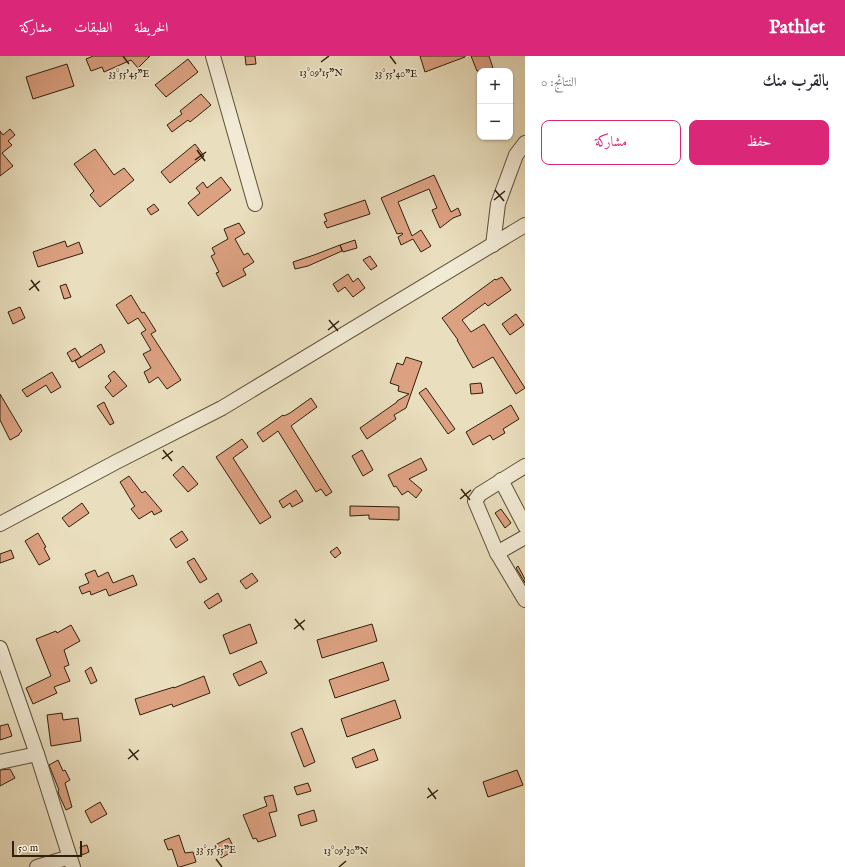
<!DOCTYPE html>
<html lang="ar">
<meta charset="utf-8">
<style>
:root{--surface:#fff;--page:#f7f7f7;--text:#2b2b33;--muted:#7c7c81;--line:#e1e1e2;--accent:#db2777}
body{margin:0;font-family:"IM FELL English",Amiri,serif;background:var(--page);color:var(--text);direction:rtl}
.controls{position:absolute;right:12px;top:12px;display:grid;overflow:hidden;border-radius:8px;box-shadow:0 1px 3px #0004}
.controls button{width:36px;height:36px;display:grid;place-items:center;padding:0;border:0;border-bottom:1px solid var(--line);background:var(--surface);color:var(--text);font:20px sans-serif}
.scale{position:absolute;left:12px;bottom:10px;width:70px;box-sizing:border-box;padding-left:4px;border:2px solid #2f200c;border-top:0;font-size:11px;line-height:14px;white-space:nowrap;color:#2f200c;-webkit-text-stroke:3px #f1ead4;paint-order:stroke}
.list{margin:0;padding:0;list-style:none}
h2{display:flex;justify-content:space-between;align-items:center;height:52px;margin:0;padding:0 16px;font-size:17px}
h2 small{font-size:13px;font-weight:400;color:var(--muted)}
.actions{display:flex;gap:8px;padding:12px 16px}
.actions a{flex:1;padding:9px 0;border:1px solid var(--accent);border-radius:8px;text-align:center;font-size:14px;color:var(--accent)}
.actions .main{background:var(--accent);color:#fff}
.map{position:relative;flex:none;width:525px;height:811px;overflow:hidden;direction:ltr}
header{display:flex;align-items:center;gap:24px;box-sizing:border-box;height:56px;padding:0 20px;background:var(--accent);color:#fff}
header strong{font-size:19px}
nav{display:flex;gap:22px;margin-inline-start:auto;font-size:14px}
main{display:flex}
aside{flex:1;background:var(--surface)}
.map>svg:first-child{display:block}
.building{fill:#dca181;stroke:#2f200c}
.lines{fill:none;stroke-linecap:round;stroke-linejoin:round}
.minor-casing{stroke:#5e5038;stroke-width:16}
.minor{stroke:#f1ead4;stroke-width:14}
.ticks{fill:none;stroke:#2f200c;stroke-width:1.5}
.ticks-label{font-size:10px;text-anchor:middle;fill:#2f200c;stroke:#f1ead4;stroke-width:3.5;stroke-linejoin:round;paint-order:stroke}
</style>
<header>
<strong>Pathlet</strong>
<nav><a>الخريطة</a><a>الطبقات</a><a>مشاركة</a></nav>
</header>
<main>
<aside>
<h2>بالقرب منك<small>النتائج: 0</small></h2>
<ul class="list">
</ul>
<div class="actions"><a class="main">حفظ</a><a>مشاركة</a></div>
</aside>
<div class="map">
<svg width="525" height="811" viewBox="0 0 525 811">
<rect width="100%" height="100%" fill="#e9debd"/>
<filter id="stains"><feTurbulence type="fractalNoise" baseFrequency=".005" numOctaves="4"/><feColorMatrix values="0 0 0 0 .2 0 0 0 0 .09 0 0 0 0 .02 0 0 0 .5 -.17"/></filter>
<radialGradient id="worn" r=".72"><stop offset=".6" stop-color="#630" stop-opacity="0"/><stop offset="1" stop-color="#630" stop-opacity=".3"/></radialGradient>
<g class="building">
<polygon points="93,0 150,0 138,12 131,4 104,16 102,11 91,15 86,3"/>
<polygon points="245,0 255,0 256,8 246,9"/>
<polygon points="420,0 465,0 465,1 425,16"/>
<polygon points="471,0 489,0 494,15 477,15"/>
<polygon points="188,3 198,16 166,41 155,29"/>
<polygon points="67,8 74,30 33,43 26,21"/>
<polygon points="201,38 211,49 190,66 188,64 172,76 167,69 182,58 180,55"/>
<polygon points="10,73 15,79 8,85 12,89 2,97 13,110 0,120 0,75 3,79"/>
<polygon points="195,88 204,100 170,127 161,116"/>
<polygon points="95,93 114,119 124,112 134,124 100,151 90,139 94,135 74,108"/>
<polygon points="434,119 451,156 458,152 461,159 453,162 440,172 432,154 437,152 429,133 398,146 412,180 421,174 431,190 421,196 413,183 401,189 398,181 403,178 402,177 397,178 381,142"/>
<polygon points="221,121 231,134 198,160 188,147 200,137 196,132 203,126 207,132"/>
<polygon points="365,144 370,158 327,172 324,166 327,165 324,158"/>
<polygon points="154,148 159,154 151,159 147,153"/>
<polygon points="239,167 245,177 235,183 244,199 248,197 254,206 243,213 246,219 223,231 216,217 219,216 211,200 215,198 212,192 228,183 224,173"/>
<polygon points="355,184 357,192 343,196 340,189"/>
<polygon points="65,185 67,191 79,186 83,197 38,211 33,196"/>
<polygon points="340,189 342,195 308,210 295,213 293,206 314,199"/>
<polygon points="370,200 377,210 371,214 363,204"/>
<polygon points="348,218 353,226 358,222 365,232 353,241 345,231 338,236 333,228"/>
<polygon points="502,221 511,234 488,250 485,247 462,264 471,276 484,268 525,332 516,338 493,301 473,312 457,284 458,284 442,262 495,223 496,224"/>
<polygon points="66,228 71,241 64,243 60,230"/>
<polygon points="131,239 142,257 144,256 156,275 151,278 181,324 167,333 158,321 149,327 144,316 151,312 143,298 151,294 141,277 146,274 138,262 128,268 116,249"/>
<polygon points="20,251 25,262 13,268 8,256"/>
<polygon points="516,258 524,269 510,279 502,268"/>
<polygon points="101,288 105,296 79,312 75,305"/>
<polygon points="75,292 81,301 72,306 67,297"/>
<polygon points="406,301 422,306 406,352 394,359 396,363 367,383 360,372 397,346 397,345 409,338 398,335 399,330 390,327 397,307 403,309"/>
<polygon points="114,315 127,330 113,341 105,331 111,325 108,320"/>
<polygon points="52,316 61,331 51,337 46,329 27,341 22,334"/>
<polygon points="481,327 483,337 471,338 470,328"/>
<polygon points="426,332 455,373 448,378 419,337"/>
<polygon points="0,338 22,375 19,378 19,379 10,384 0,364"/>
<polygon points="311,342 317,351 291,370 332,436 326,440 321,433 316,436 278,375 263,386 257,377 283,359 284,360 290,357"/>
<polygon points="104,346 114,367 110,369 97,350"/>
<polygon points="511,349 519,363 503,373 505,377 493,384 490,379 473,389 466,376"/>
<polygon points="242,383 248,391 233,402 271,461 260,468 216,401"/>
<polygon points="362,394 373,414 363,420 352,400"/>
<polygon points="421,402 427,414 409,423 422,434 416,442 408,435 402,439 396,430 394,431 388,419"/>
<polygon points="183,410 198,428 188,436 173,419"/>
<polygon points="129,420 142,437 145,435 162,455 154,459 152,455 139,463 131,453 135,450 134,449 120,426"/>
<polygon points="296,434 303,445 292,451 290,447 283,452 279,445"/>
<polygon points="82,447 89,457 69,471 62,462"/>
<polygon points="350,450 399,451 399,464 369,463 369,459 350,460"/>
<polygon points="501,453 511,467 505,472 495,457"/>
<polygon points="182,475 188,484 176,492 170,483"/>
<polygon points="38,477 46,491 44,492 50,503 39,509 25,485"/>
<polygon points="337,491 341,497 335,502 330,496"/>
<polygon points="11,494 14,502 0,507 0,498"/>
<polygon points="194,502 207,523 200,527 187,506"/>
<polygon points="518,510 525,523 525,527 516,512"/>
<polygon points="95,514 98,521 108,516 113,527 133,519 137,529 109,540 106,533 91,539 90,535 82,538 79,531 89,527 85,518"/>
<polygon points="252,517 258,525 246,533 240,525"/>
<polygon points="218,537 222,545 209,553 204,546"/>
<polygon points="250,568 257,587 230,598 223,579"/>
<polygon points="372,568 377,585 322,602 317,584"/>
<polygon points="71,569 80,585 64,594 69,609 64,611 70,625 54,631 57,637 33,648 26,632 51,620 36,583 56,575 57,577"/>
<polygon points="261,605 267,617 239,630 233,618"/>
<polygon points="383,606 389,624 335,642 329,624"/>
<polygon points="91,611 97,625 91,628 85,615"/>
<polygon points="204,620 210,637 173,651 172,648 140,659 135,643 174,631 174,632"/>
<polygon points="395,644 401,662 347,681 341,663"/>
<polygon points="62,657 63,664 78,662 81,685 51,690 47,659"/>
<polygon points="8,668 12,680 0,684 0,670"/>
<polygon points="302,672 315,706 304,711 291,677"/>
<polygon points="374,693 378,704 356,712 352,702"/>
<polygon points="58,704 63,715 65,714 70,724 65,727 72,751 66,754 59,739 58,735 59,734 49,709"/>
<polygon points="10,713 15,722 0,730 0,714"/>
<polygon points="517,714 523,729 488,741 483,726"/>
<polygon points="308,727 311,735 297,739 294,731"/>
<polygon points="273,739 277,755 269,757 276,780 258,786 256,782 253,783 243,759 267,750 264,741"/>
<polygon points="100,746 107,758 91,767 85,755"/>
<polygon points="314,754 317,765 301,770 298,759"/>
<polygon points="179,779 185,797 193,796 196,806 180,811 178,811 172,793 168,794 164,784"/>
<polygon points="229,782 235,794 221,802 215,789"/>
<polygon points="87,789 89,796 82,799 80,791"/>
</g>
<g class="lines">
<defs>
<g id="minor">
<polyline points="213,0 255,148"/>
<polyline points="493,189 498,148 516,99 525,87"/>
<polyline points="525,410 480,438 475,445 497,497 525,544"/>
<polyline points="501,424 525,470"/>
<polyline points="0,468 116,406 222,352 525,169"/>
<polyline points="497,497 525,481"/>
<polyline points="0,592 37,698 73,811"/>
<polyline points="0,706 37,698"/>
<polyline points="37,811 70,801"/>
</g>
</defs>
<use href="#minor" class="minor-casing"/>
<use href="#minor" class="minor"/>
</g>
<path class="ticks" d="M123,0l6,8M390,0l6,8M321,6l8,-6M197,94l8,11M195,104l11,-8M495,134l9,11M494,144l11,-9M31,224l8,11M29,234l11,-9M329,264l9,11M328,274l11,-9M163,394l9,11M162,403l11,-8M461,433l9,11M460,443l11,-9M295,563l9,11M294,573l11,-9M129,693l9,11M128,703l11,-9M428,732l8,11M427,742l11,-8M216,803l6,8M339,811l7,-6"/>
<g class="ticks-label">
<text x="321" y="20">13°09'15"N</text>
<text x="129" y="21">33°55'45"E</text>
<text x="396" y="21">33°55'40"E</text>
<text x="216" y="797">33°55'55"E</text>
<text x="346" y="798">13°09'30"N</text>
</g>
<rect width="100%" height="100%" filter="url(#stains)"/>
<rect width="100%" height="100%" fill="url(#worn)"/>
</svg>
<div class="controls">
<button>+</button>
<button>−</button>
</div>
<div class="scale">50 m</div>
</div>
</main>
